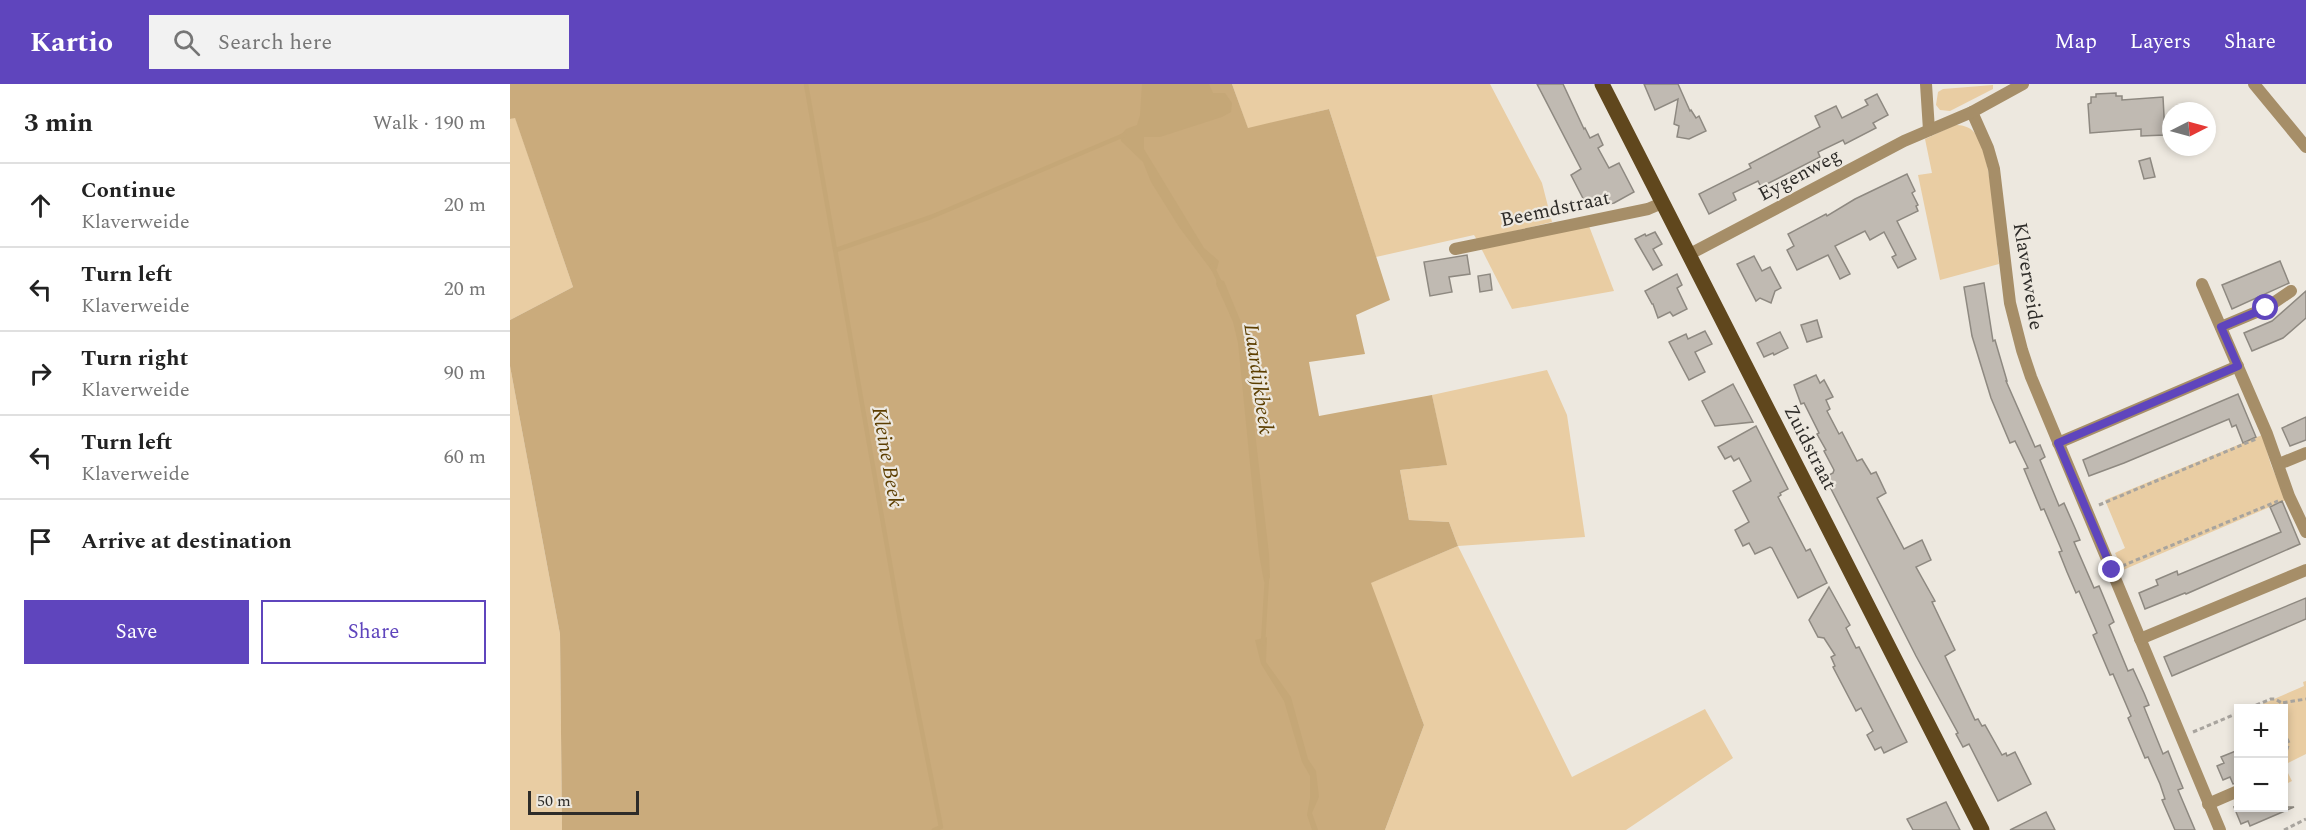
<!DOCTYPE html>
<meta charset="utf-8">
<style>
:root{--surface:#fff;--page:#f2f2f2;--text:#222;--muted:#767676;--line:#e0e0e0;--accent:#5f45bd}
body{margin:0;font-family:Spectral,serif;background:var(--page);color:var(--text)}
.controls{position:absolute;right:18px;bottom:18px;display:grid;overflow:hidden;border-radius:0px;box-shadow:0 3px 9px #0003}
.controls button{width:54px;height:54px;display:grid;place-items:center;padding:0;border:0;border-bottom:2px solid var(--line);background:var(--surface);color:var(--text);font:30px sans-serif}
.compass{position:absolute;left:1652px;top:18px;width:54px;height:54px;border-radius:50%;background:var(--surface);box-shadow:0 3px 9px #0003;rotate:84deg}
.scale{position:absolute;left:18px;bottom:15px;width:111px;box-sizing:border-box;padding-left:6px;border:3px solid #2e2c29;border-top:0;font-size:16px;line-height:21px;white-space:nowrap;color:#2e2c29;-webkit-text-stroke:4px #ede8df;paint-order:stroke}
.stop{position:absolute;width:18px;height:18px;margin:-14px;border:4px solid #5f45bd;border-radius:50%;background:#fff}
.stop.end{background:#5f45bd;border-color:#fff;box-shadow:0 2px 6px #0008}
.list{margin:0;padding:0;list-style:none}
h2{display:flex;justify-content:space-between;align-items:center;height:78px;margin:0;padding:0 24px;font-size:26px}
h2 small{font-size:20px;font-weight:400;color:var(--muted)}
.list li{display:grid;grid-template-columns:39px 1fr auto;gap:18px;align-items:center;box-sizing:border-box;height:84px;padding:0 24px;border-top:2px solid var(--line)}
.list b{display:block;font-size:22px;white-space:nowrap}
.list p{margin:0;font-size:20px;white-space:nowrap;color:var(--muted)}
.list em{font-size:20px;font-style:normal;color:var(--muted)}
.actions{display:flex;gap:12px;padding:18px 24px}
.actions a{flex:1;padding:14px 0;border:2px solid var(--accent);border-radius:0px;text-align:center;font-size:21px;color:var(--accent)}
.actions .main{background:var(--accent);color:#fff}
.icon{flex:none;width:33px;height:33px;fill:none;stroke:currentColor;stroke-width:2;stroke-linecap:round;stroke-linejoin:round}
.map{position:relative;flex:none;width:1796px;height:746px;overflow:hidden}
header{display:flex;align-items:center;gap:36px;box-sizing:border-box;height:84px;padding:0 30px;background:var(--accent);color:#fff}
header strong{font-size:28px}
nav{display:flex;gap:33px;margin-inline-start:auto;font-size:21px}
.search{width:420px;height:54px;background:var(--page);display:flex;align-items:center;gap:15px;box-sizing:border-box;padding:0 21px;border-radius:0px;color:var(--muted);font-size:22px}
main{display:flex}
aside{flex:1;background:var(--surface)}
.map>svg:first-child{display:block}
.green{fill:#e9cda3}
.forest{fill:#caab7c}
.water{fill:#c5a777}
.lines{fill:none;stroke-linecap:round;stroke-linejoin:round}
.stream{stroke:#c5a777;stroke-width:4.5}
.building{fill:#c0bab2;stroke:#8e8981;stroke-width:1.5}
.path{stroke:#a8a49e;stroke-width:3;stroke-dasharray:4.5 3;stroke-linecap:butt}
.street{stroke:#a68e68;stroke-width:12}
.primary{stroke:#60471d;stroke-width:15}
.route{stroke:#5f45bd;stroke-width:8}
.labels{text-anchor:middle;stroke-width:4.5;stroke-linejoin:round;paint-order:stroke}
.street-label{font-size:20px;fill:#2e2c29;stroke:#ede8df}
.water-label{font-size:21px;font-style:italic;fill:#5c3e00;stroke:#ede8df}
</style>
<header>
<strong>Kartio</strong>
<div class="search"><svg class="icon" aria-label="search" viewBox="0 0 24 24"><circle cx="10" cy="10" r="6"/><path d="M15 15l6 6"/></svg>Search here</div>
<nav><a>Map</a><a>Layers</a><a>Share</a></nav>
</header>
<main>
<aside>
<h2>3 min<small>Walk · 190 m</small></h2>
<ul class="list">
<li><svg class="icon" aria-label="ahead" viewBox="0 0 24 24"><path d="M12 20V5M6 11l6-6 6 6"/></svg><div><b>Continue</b><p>Klaverweide</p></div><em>20 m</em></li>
<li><svg class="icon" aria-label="left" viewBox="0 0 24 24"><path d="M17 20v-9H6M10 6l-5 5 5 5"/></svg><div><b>Turn left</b><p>Klaverweide</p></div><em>20 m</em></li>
<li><svg class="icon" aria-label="right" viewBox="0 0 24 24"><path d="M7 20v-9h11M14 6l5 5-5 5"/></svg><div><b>Turn right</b><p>Klaverweide</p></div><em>90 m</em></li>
<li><svg class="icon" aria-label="left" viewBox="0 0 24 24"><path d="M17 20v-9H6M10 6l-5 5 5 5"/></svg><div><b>Turn left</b><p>Klaverweide</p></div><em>60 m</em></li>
<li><svg class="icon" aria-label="arrive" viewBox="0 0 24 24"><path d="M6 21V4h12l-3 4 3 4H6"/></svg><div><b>Arrive at destination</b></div></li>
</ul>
<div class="actions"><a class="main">Save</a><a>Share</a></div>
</aside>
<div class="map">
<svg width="1796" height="746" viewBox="0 0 1796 746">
<rect width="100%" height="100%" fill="#ede8df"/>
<g class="green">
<polygon points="722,0 980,0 1032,99 1042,138 967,156 964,151 866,173 819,25 738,45"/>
<polygon points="1483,1 1483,5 1440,27 1430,26 1426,21 1428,8 1433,5"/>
<polygon points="5,33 63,203 0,236 0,35"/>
<path d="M1445,41c6,0 13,1 18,6 19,19 23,105 26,133l-59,16 -22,-105 14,-2 -7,-34z"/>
<polygon points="1079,142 1104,207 1002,225 971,164"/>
<polygon points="0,282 50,550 52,746 0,746"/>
<polygon points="1037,286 1057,331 1075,453 948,462 1062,693 1195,625 1223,674 1116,746 875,746 914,641 860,499 948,462 939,438 899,436 890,386 936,381 922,311"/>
<polygon points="1752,351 1761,381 1776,416 1613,486 1605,469 1615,464 1595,416"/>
<polygon points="1796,597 1796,670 1774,681 1782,697 1774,701 1774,624 1751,624 1750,621 1794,602 1793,598"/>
</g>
<polygon class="forest" points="0,0 722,0 738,44 819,25 880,216 846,231 855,270 799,278 809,332 922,311 937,381 890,386 899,436 939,438 948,462 861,499 914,641 875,746 52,746 50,550 0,282 0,236 63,203 5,34 0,35"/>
<g class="water">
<polygon points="632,0 699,0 703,9 715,9 722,19 721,28 712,33 650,53 634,53 634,65 694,164 709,177 707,185 702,187 669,143 641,98 633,78 611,57 610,52 616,45 627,41 630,31"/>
<polygon points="707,195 714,197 733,243 759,470 760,494 754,498 749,470 728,259 723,238 706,200"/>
<polygon points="757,553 756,578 781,613 798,675 806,687 809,713 802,729 808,746 802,746 797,731 800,714 800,692 792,678 774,617 751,580 745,556"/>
</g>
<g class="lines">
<g class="stream">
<polyline points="296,0 391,542 431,743 424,746"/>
<polyline points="326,166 421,133 614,51"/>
<polyline points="702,182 710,199"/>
<polyline points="753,559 757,493"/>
</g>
</g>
<g class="building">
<polygon points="1027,0 1053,0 1074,45 1075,44 1080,54 1088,50 1093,61 1088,64 1099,84 1109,79 1124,108 1104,119 1078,124 1061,91 1071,85"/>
<polygon points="1134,0 1168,0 1180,27 1181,26 1186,34 1189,32 1196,47 1179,55 1167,53 1169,42 1164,40 1168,15 1145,26"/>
<polygon points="1606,9 1606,12 1612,12 1612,16 1653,13 1655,51 1631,52 1631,45 1580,49 1578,20 1581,19 1581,13 1586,13 1586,10"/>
<polygon points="1367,10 1378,31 1363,39 1366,44 1335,60 1333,56 1308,68 1310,73 1251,103 1248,97 1223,109 1226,116 1199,130 1189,110 1241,84 1239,80 1310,43 1305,32 1326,22 1332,34 1358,21 1355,16"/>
<polygon points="1640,74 1645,93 1634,95 1629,77"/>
<polygon points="1397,90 1405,107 1402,109 1408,121 1406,122 1408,127 1387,137 1406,175 1388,184 1382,173 1386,171 1374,148 1360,156 1355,147 1325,162 1340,190 1330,195 1318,171 1287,186 1277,166 1284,162 1278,150 1316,130 1317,132 1345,115"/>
<polygon points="1145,148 1152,160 1143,165 1152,181 1143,186 1125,155 1135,150 1136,152"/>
<polygon points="957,171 960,190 939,193 942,208 920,212 914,178"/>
<polygon points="1244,172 1252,187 1260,183 1271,204 1265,207 1261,219 1250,214 1246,217 1227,180"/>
<polygon points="1770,177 1779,199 1722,225 1712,201"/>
<polygon points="980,190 982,206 970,208 968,192"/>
<polygon points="1167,190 1172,201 1167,204 1177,225 1163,232 1160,228 1148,234 1143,220 1142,220 1135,207"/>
<polygon points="1474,199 1483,257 1485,256 1497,297 1496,297 1525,363 1530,361 1535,373 1530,376 1549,422 1554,419 1565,444 1570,456 1564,458 1584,504 1589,502 1604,538 1599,541 1618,587 1623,585 1634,609 1639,621 1634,623 1653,670 1658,667 1668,692 1673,704 1668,706 1685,746 1665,746 1652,716 1655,715 1650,700 1638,673 1635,674 1627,655 1618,634 1621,632 1603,590 1600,591 1583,551 1587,549 1569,507 1566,509 1557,488 1549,468 1552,467 1534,425 1531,426 1514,385 1518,384 1505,357 1500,359 1481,314 1462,252 1454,203"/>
<polygon points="1796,207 1796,234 1773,254 1742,267 1734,249 1762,237"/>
<polygon points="1307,236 1312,253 1297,258 1291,241"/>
<polygon points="1195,247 1202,260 1185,268 1195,288 1179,296 1159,258 1176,250 1178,255"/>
<polygon points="1270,248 1278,264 1264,271 1263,269 1254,273 1247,259"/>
<polygon points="1306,291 1310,299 1314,296 1323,313 1316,316 1320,325 1317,327 1329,350 1332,348 1347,377 1352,375 1361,390 1366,388 1376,409 1367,414 1394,465 1412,456 1421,476 1406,483 1425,517 1422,518 1445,566 1435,572 1465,636 1468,635 1472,642 1475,641 1492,671 1496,669 1497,672 1505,668 1521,700 1488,717 1459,660 1453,663 1446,650 1448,649 1406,572 1315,393 1323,389 1324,386 1314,367 1316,366 1307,350 1309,349 1294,319 1291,320 1284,301"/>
<polygon points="1223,300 1243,338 1205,342 1192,317"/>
<polygon points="1728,310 1746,353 1733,359 1726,341 1722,343 1719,335 1614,379 1579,392 1573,376"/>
<polygon points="1796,333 1796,356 1780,362 1772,344"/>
<polygon points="1246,342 1278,405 1270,409 1271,411 1268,413 1296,467 1300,465 1317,499 1288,514 1262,464 1260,463 1245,470 1239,459 1233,462 1225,446 1239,438 1223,407 1241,397 1229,374 1224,377 1221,372 1215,375 1208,363"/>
<polygon points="1772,417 1790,460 1676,510 1675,509 1635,525 1629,509 1648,501 1646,496 1667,487 1668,491 1771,448 1760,423"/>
<polygon points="1319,503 1340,541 1336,544 1346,564 1349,563 1397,658 1374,669 1371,663 1365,666 1357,651 1363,647 1351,624 1346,627 1323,583 1325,582 1321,573 1325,571 1314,554 1308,553 1299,536"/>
<polygon points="1796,514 1796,535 1662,592 1654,573"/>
<polygon points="1728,666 1728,699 1723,700 1720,693 1713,696 1707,682 1714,679 1711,673"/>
<polygon points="1436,718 1450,746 1403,746 1397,735"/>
<polygon points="1724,723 1784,723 1740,742 1738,737 1731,740"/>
<polygon points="1536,728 1545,746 1500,746"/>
</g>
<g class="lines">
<g class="path">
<polyline points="1589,421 1746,355"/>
<polyline points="1612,482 1768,417"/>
<polyline points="1739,624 1761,615 1765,615 1772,619"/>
<polyline points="1768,624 1772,619 1796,615"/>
<polyline points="1683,648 1728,629"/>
<polyline points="1774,648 1779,659 1774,674"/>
<polyline points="1774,746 1796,735"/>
</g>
<g class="street">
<polyline points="1416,0 1419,46"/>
<polyline points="1744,0 1796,63"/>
<polyline points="1462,28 1478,64 1484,85 1500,219 1512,266 1521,293 1710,746"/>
<polyline points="945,165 1138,125 1152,119"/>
<polyline points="1178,171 1394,57 1462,28 1513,0"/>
<polyline points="1692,200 1757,350 1779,412 1796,448"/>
<polyline points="1711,243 1756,224 1781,207"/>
<polyline points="1548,359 1728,282"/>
<polyline points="1769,380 1796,369"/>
<polyline points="1630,555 1796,486"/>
<polyline points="1698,720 1728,707"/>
</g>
<polyline class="primary" points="1092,0 1472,746"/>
</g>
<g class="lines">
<polyline class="route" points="1602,486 1548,359 1728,282 1711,243 1756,224"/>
</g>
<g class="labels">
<g class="street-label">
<text transform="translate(1289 90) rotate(-28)" y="7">Eygenweg</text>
<text transform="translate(1045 124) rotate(-12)" y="7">Beemdstraat</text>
<text transform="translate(1519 192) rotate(81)" y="7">Klaverweide</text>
<text transform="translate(1301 363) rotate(63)" y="7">Zuidstraat</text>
</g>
<g class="water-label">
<text transform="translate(749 295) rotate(82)" y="7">Laardijkbeek</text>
<text transform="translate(378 373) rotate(80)" y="7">Kleine Beek</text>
</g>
</g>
</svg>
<div class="controls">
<button>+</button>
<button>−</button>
</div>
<svg class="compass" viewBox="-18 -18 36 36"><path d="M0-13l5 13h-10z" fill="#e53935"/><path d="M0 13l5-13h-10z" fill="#767676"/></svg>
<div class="scale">50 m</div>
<div class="stop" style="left:1756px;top:224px"></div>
<div class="stop end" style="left:1602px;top:486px"></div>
</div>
</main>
